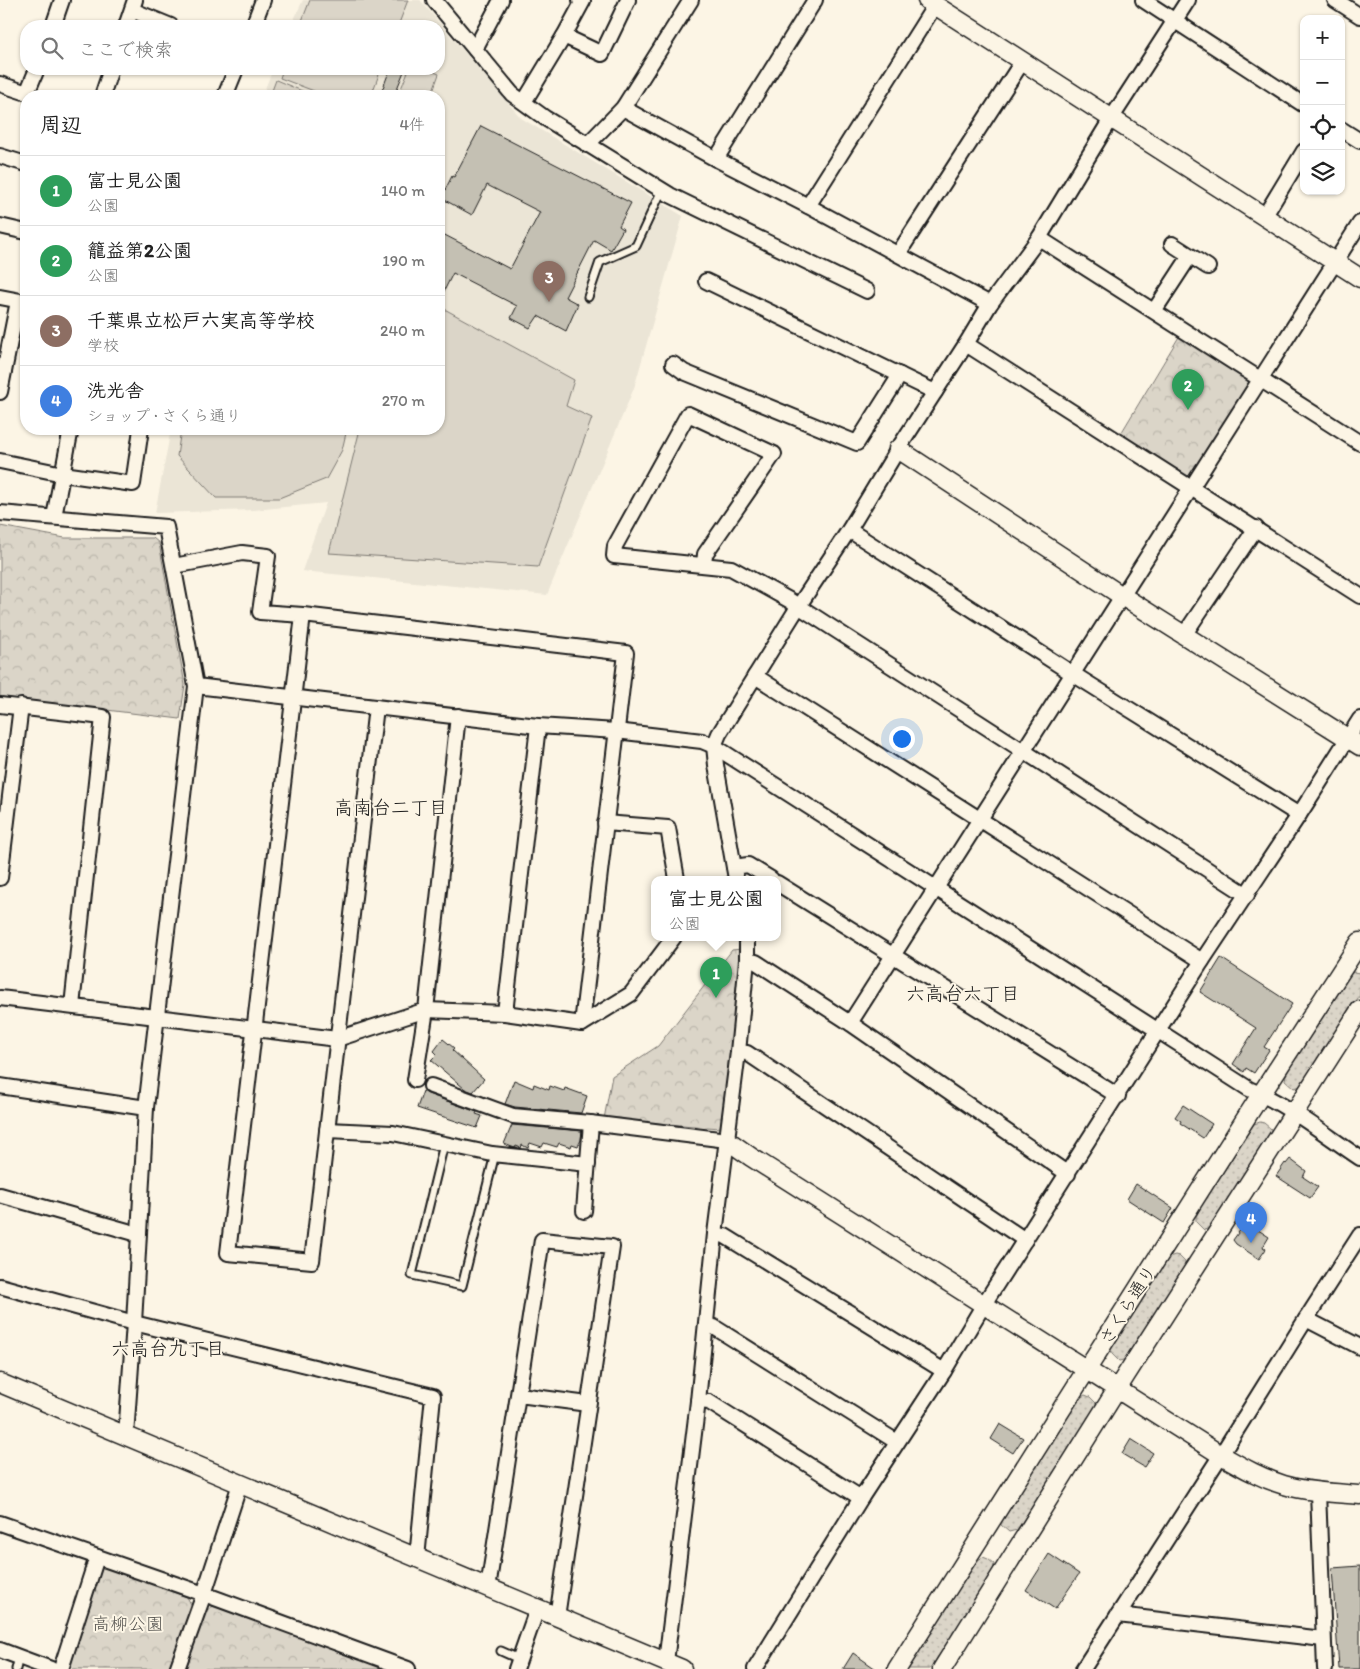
<!DOCTYPE html>
<html lang="ja">
<meta charset="utf-8">
<style>
:root{--surface:#fff;--page:#f2f2f2;--text:#222;--muted:#767676;--line:#e0e0e0;--accent:#0f766e}
body{margin:0;font-family:Itim,"Klee One",sans-serif;background:var(--page);color:var(--text)}
.controls{position:absolute;right:15px;top:15px;display:grid;overflow:hidden;border-radius:10px;box-shadow:0 1px 4px #0004}
.controls button{width:45px;height:45px;display:grid;place-items:center;padding:0;border:0;border-bottom:1px solid var(--line);background:var(--surface);color:var(--text);font:25px sans-serif}
.you{position:absolute;left:901px;top:738px;width:18px;height:18px;margin:-12px;border:4px solid #fff;border-radius:50%;background:#1a73e8;box-shadow:0 0 0 8px #1a73e833}
.badge{display:grid;place-items:center;width:32px;height:32px;border-radius:50%;background:var(--accent);color:#fff;font-size:16px;font-weight:700}
.pin{position:absolute;translate:-50% -41px;filter:drop-shadow(0 1px 2px #0008)}
.pin::after{content:'';position:absolute;top:26px;width:18px;height:15px;background:inherit;clip-path:polygon(0 0,100% 0,50% 100%)}
.popup{position:absolute;left:651px;top:876px;width:130px;height:65px;box-sizing:border-box;display:grid;place-content:center;border-radius:10px;background:var(--surface);filter:drop-shadow(0 1px 4px #0005);font-size:16px;white-space:nowrap;color:var(--muted)}
.popup b{font-size:19px;color:var(--text)}
.popup::after{content:'';position:absolute;left:50%;top:100%;margin-left:-10px;border:10px solid transparent;border-top-color:var(--surface)}
.list{margin:0;padding:0;list-style:none}
h2{display:flex;justify-content:space-between;align-items:center;height:65px;margin:0;padding:0 20px;font-size:21px}
h2 small{font-size:16px;font-weight:400;color:var(--muted)}
.list li{display:grid;grid-template-columns:32px 1fr auto;gap:15px;align-items:center;box-sizing:border-box;height:70px;padding:0 20px;border-top:1px solid var(--line)}
.list b{display:block;font-size:19px;white-space:nowrap}
.list p{margin:0;font-size:16px;white-space:nowrap;color:var(--muted)}
.list em{font-size:16px;font-style:normal;color:var(--muted)}
.icon{flex:none;width:28px;height:28px;fill:none;stroke:currentColor;stroke-width:2;stroke-linecap:round;stroke-linejoin:round}
.map{position:relative;flex:none;width:1360px;height:1669px;overflow:hidden}
.search{position:absolute;background:var(--surface);box-shadow:0 1px 4px #0004;left:20px;top:20px;width:425px;height:55px;display:flex;align-items:center;gap:12px;box-sizing:border-box;padding:0 18px;border-radius:20px;color:var(--muted);font-size:19px}
.panel{position:absolute;background:var(--surface);box-shadow:0 1px 4px #0004;left:20px;top:90px;width:425px;height:345px;border-radius:20px}
.map>svg:first-child{display:block}
.built{fill:#ebe5d6}
.grass{fill:url(#grass-dots);stroke:#7c7872}
.park{fill:url(#park-crowns);stroke:#7c7872}
.pitch{fill:#dbd5c8;stroke:#7c7872}
.building{fill:#c4c0b3;stroke:#1c1c1c}
.lines{fill:none;stroke-linecap:round;stroke-linejoin:round}
.service-casing{stroke:#1c1c1c;stroke-width:11}
.minor-casing{stroke:#1c1c1c;stroke-width:18}
.tertiary-casing{stroke:#1c1c1c;stroke-width:21}
.service{stroke:#fcf5e5;stroke-width:7}
.minor{stroke:#fcf5e5;stroke-width:14}
.tertiary{stroke:#fcf5e5;stroke-width:18}
.labels{text-anchor:middle;stroke-width:4;stroke-linejoin:round;paint-order:stroke}
.street-label{font-size:18px;fill:#1c1c1c;stroke:#fcf5e5}
.park-label{font-size:18px;fill:#555450;stroke:#fcf5e5}
.neighbourhood-label{font-size:19px;fill:#1c1c1c;stroke:#fcf5e5}
</style>
<div class="map">
<svg width="1360" height="1669" viewBox="0 0 1360 1669">
<defs>
<pattern id="grass-dots" width="8" height="8" patternUnits="userSpaceOnUse" patternTransform="scale(1.25)"><rect width="8" height="8" fill="#dbd5c8"/><path d="M2 2h.1M6 6h.1" fill="none" stroke="#bbb6ab" stroke-width="1.8" stroke-linecap="round"/></pattern>
<pattern id="park-crowns" width="20" height="18" patternUnits="userSpaceOnUse" patternTransform="scale(1.25)"><rect width="20" height="18" fill="#dbd5c8"/><path d="M2 6a3 3 0 1 1 6 0M12 15a3 3 0 1 1 6 0" fill="none" stroke="#bbb6ab"/></pattern>
</defs>
<rect width="100%" height="100%" fill="#fcf5e5"/>
<filter id="ink" filterUnits="userSpaceOnUse"><feTurbulence type="fractalNoise" baseFrequency=".02" numOctaves="2"/><feDisplacementMap in="SourceGraphic" scale="10" xChannelSelector="R" yChannelSelector="G"/><feConvolveMatrix kernelMatrix="1 2 1 2 8 2 1 2 1" color-interpolation-filters="sRGB"/></filter>
<g filter="url(#ink)">
<polygon class="built" points="303,0 420,0 521,118 683,216 634,388 547,595 302,571 326,503 254,510 155,513 171,429 439,429 439,96 262,96 273,69 439,69 439,26 291,26"/>
<g class="grass">
<polygon points="1353,972 1360,973 1360,995 1302,1086 1294,1088 1285,1080 1286,1075 1290,1067 1349,975"/>
<polygon points="1260,1122 1264,1123 1271,1129 1270,1136 1213,1227 1204,1230 1196,1222 1196,1217 1200,1208 1254,1124"/>
<polygon points="1175,1255 1179,1256 1185,1262 1184,1269 1127,1359 1119,1361 1111,1353 1111,1348 1115,1339 1169,1257"/>
<polygon points="1085,1395 1090,1397 1096,1403 1095,1410 1017,1530 1009,1532 1001,1525 1001,1519 1005,1511 1080,1398"/>
<polygon points="983,1557 988,1559 994,1564 993,1572 930,1669 906,1669 978,1560"/>
</g>
<g class="park">
<polygon points="1183,330 1260,380 1191,488 1117,440"/>
<polygon points="0,526 65,538 153,538 159,543 185,685 180,719 0,697"/>
<polygon points="741,949 731,1053 720,1128 604,1119 612,1076 658,1046 732,950"/>
<polygon points="105,1567 187,1597 192,1606 170,1669 73,1669 68,1659 96,1573"/>
<polygon points="215,1605 385,1669 183,1669 202,1613"/>
</g>
<g class="pitch">
<polygon points="310,0 408,0 398,26 300,26"/>
<polygon points="283,69 381,69 371,96 327,96 280,78"/>
<polygon points="409,69 427,69 439,74 431,96 398,96"/>
<polygon points="276,80 314,96 270,96"/>
<polygon points="439,306 574,380 566,406 592,418 538,567 329,553 360,429 439,429"/>
<polygon points="181,429 347,429 342,450 326,479 279,498 216,498 177,456"/>
</g>
<g class="building">
<polygon points="390,69 405,69 394,96 380,96"/>
<polygon points="481,126 631,203 619,226 623,229 611,250 594,240 565,297 578,304 566,331 538,316 530,328 511,318 517,306 453,273 439,301 439,232 510,269 540,212 487,185 472,215 441,198 452,176 454,177"/>
<polygon points="1221,958 1292,1004 1264,1047 1269,1050 1254,1073 1246,1068 1244,1072 1233,1064 1256,1028 1200,992"/>
<polygon points="443,1039 454,1048 452,1050 484,1079 473,1092 465,1089 431,1060 437,1054 434,1051"/>
<polygon points="514,1080 533,1088 534,1084 549,1090 550,1086 564,1091 565,1088 587,1096 581,1113 515,1107 505,1104"/>
<polygon points="423,1091 428,1094 477,1112 476,1114 482,1116 477,1128 417,1108"/>
<polygon points="1183,1105 1212,1124 1203,1138 1180,1123 1181,1121 1175,1117"/>
<polygon points="512,1125 582,1131 581,1140 578,1146 572,1144 571,1147 559,1143 557,1147 544,1143 542,1147 530,1143 528,1148 522,1145 521,1148 516,1146 515,1148 512,1147 504,1144"/>
<polygon points="1290,1159 1306,1171 1303,1177 1318,1187 1310,1198 1276,1176 1285,1163 1286,1164"/>
<polygon points="1136,1184 1173,1208 1164,1223 1127,1199"/>
<polygon points="1246,1222 1269,1237 1263,1247 1266,1249 1259,1259 1236,1244 1233,1240"/>
<polygon points="1000,1424 1023,1438 1013,1453 991,1439"/>
<polygon points="1131,1439 1153,1453 1144,1467 1122,1454"/>
<polygon points="1049,1554 1079,1574 1055,1609 1026,1590"/>
<polygon points="1360,1566 1360,1669 1339,1669 1332,1568"/>
<polygon points="853,1653 876,1669 843,1669"/>
</g>
<g class="lines">
<defs>
<g id="service">
<polyline points="588,297 600,262 636,246 662,190"/>
<polyline points="444,1144 412,1275 462,1286 495,1154"/>
<polyline points="501,1651 519,1659"/>
<polyline points="16,1669 19,1657"/>
</g>
<g id="minor">
<polyline points="434,0 512,94 545,118 670,195 867,291"/>
<polyline points="1143,0 1304,105"/>
<polyline points="1335,0 1360,16"/>
<polyline points="132,10 171,26"/>
<polyline points="53,26 62,0"/>
<polyline points="126,26 135,0"/>
<polyline points="253,26 263,0"/>
<polyline points="564,36 583,1 580,0"/>
<polyline points="475,49 501,0"/>
<polyline points="0,84 27,93 37,69"/>
<polyline points="102,96 111,69"/>
<polyline points="225,96 236,69"/>
<polyline points="524,102 564,36 602,54 628,0"/>
<polyline points="623,108 716,159 808,206 990,304"/>
<polyline points="1341,129 1360,141"/>
<polyline points="587,145 623,108 691,0"/>
<polyline points="0,156 26,164"/>
<polyline points="716,159 815,0"/>
<polyline points="808,206 935,5"/>
<polyline points="1264,217 1304,151"/>
<polyline points="0,226 26,232"/>
<polyline points="1039,238 1360,443"/>
<polyline points="1172,244 1208,267"/>
<polyline points="898,254 1022,62"/>
<polyline points="706,281 935,392"/>
<polyline points="0,297 26,302"/>
<polyline points="1154,311 1190,256"/>
<polyline points="966,344 1360,596"/>
<polyline points="673,364 684,372 857,443 900,375"/>
<polyline points="0,392 18,301"/>
<polyline points="0,461 63,474 133,484 141,429"/>
<polyline points="0,513 166,527 196,686 146,1108 134,1323 126,1436"/>
<polyline points="54,517 71,429"/>
<polyline points="849,530 1073,674 1299,815"/>
<polyline points="704,565 705,554 774,454 688,414 615,546 614,556 731,568 789,600 1247,895"/>
<polyline points="174,566 242,553 268,556 260,612 303,615 626,653 582,1024"/>
<polyline points="303,615 228,1253 312,1261 376,707"/>
<polyline points="1184,635 1256,528"/>
<polyline points="755,676 1202,961"/>
<path d="M196,686l342,40 78,5 86,10 12,5 535,343c40,16 75,45 111,69"/>
<polyline points="0,705 103,717 72,1006"/>
<polyline points="605,823 668,828 677,879"/>
<polyline points="734,867 748,865 771,879"/>
<polyline points="0,878 21,706"/>
<polyline points="736,879 716,765 714,746 719,734 798,607 849,530 898,449 966,344 990,304 1039,238 1111,119 1188,0"/>
<polyline points="777,883 1118,1096"/>
<polyline points="747,960 756,962 850,1023 1068,1174"/>
<polyline points="0,998 337,1039 426,1010 505,1013 582,1024 631,994 674,937"/>
<polyline points="505,1013 538,726"/>
<polyline points="850,1023 1360,223"/>
<polyline points="738,1052 747,1053 1025,1240"/>
<polyline points="415,1080 426,1010 458,716"/>
<polyline points="0,1086 146,1108"/>
<polyline points="431,1086 513,1116 590,1123 727,1140"/>
<polyline points="327,1130 393,1133 492,1154 588,1164"/>
<polyline points="0,1195 138,1234"/>
<polyline points="584,1211 591,1123"/>
<polyline points="715,1234 725,1236 944,1371"/>
<polyline points="0,1286 134,1323 433,1396 417,1558"/>
<polyline points="1306,1319 1360,1347"/>
<polyline points="706,1325 714,1327 897,1442"/>
<polyline points="519,1395 588,1404"/>
<polyline points="698,1401 709,1402 861,1498"/>
<polyline points="240,1484 204,1594 408,1669"/>
<polyline points="1318,1492 1325,1669"/>
<polyline points="0,1523 204,1594 177,1669"/>
<polyline points="488,1588 542,1240 612,1247 557,1617"/>
<polyline points="1118,1615 1323,1639"/>
<polyline points="0,1650 51,1669"/>
<polyline points="666,1662 698,1401 715,1234 738,1052 747,960 747,937"/>
<polyline points="61,1669 97,1557"/>
<polyline points="516,1669 537,1609"/>
<polyline points="755,1669 861,1498 944,1371 984,1304 1202,961 1299,815 1360,719"/>
<polyline points="1083,1669 1221,1455 1306,1319 1360,1235"/>
</g>
<g id="tertiary">
<polyline points="927,0 1360,278"/>
<polyline points="898,449 1122,596 1360,746"/>
<path d="M727,1140l24,17 470,298c21,12 40,23 63,30 24,7 51,8 76,10"/>
<polyline points="0,1383 682,1669"/>
<polyline points="897,1669 1251,1110 1360,942"/>
<polyline points="942,1669 1126,1375 1360,1010"/>
</g>
</defs>
<use href="#service" class="service-casing"/>
<use href="#minor" class="minor-casing"/>
<use href="#tertiary" class="tertiary-casing"/>
<use href="#service" class="service"/>
<use href="#minor" class="minor"/>
<use href="#tertiary" class="tertiary"/>
</g>
</g>
<g class="labels">
<g class="street-label">
<text transform="translate(1128 1305) rotate(-58)" y="6">さくら通り</text>
</g>
<g class="park-label">
<text x="128" y="1630">高柳公園</text>
</g>
<g class="neighbourhood-label">
<text x="391" y="814">高南台二丁目</text>
<text x="963" y="1000">六高台六丁目</text>
<text x="168" y="1355">六高台九丁目</text>
</g>
</g>
</svg>
<div class="controls">
<button>+</button>
<button>−</button>
<button><svg class="icon" aria-label="locate" viewBox="0 0 24 24"><circle cx="12" cy="12" r="6"/><path d="M12 2v4M12 18v4M2 12h4M18 12h4"/></svg></button>
<button><svg class="icon" aria-label="layers" viewBox="0 0 24 24"><path d="M12 4l9 5-9 5-9-5zM3 14l9 5 9-5"/></svg></button>
</div>
<div class="you"></div>
<div class="pin badge" style="left:716px;top:998px;background:#2e9e5b">1</div>
<div class="popup"><b>富士見公園</b>公園</div>
<div class="pin badge" style="left:1188px;top:410px;background:#2e9e5b">2</div>
<div class="pin badge" style="left:549px;top:302px;background:#8d6e63">3</div>
<div class="pin badge" style="left:1251px;top:1243px;background:#3f7fe0">4</div>
<div class="search"><svg class="icon" aria-label="search" viewBox="0 0 24 24"><circle cx="10" cy="10" r="6"/><path d="M15 15l6 6"/></svg>ここで検索</div>
<section class="panel">
<h2>周辺<small>4件</small></h2>
<ul class="list">
<li><span class="badge" style="background:#2e9e5b">1</span><div><b>富士見公園</b><p>公園</p></div><em>140 m</em></li>
<li><span class="badge" style="background:#2e9e5b">2</span><div><b>籠益第2公園</b><p>公園</p></div><em>190 m</em></li>
<li><span class="badge" style="background:#8d6e63">3</span><div><b>千葉県立松戸六実高等学校</b><p>学校</p></div><em>240 m</em></li>
<li><span class="badge" style="background:#3f7fe0">4</span><div><b>洗光舎</b><p>ショップ · さくら通り</p></div><em>270 m</em></li>
</ul>
</section>
</div>
